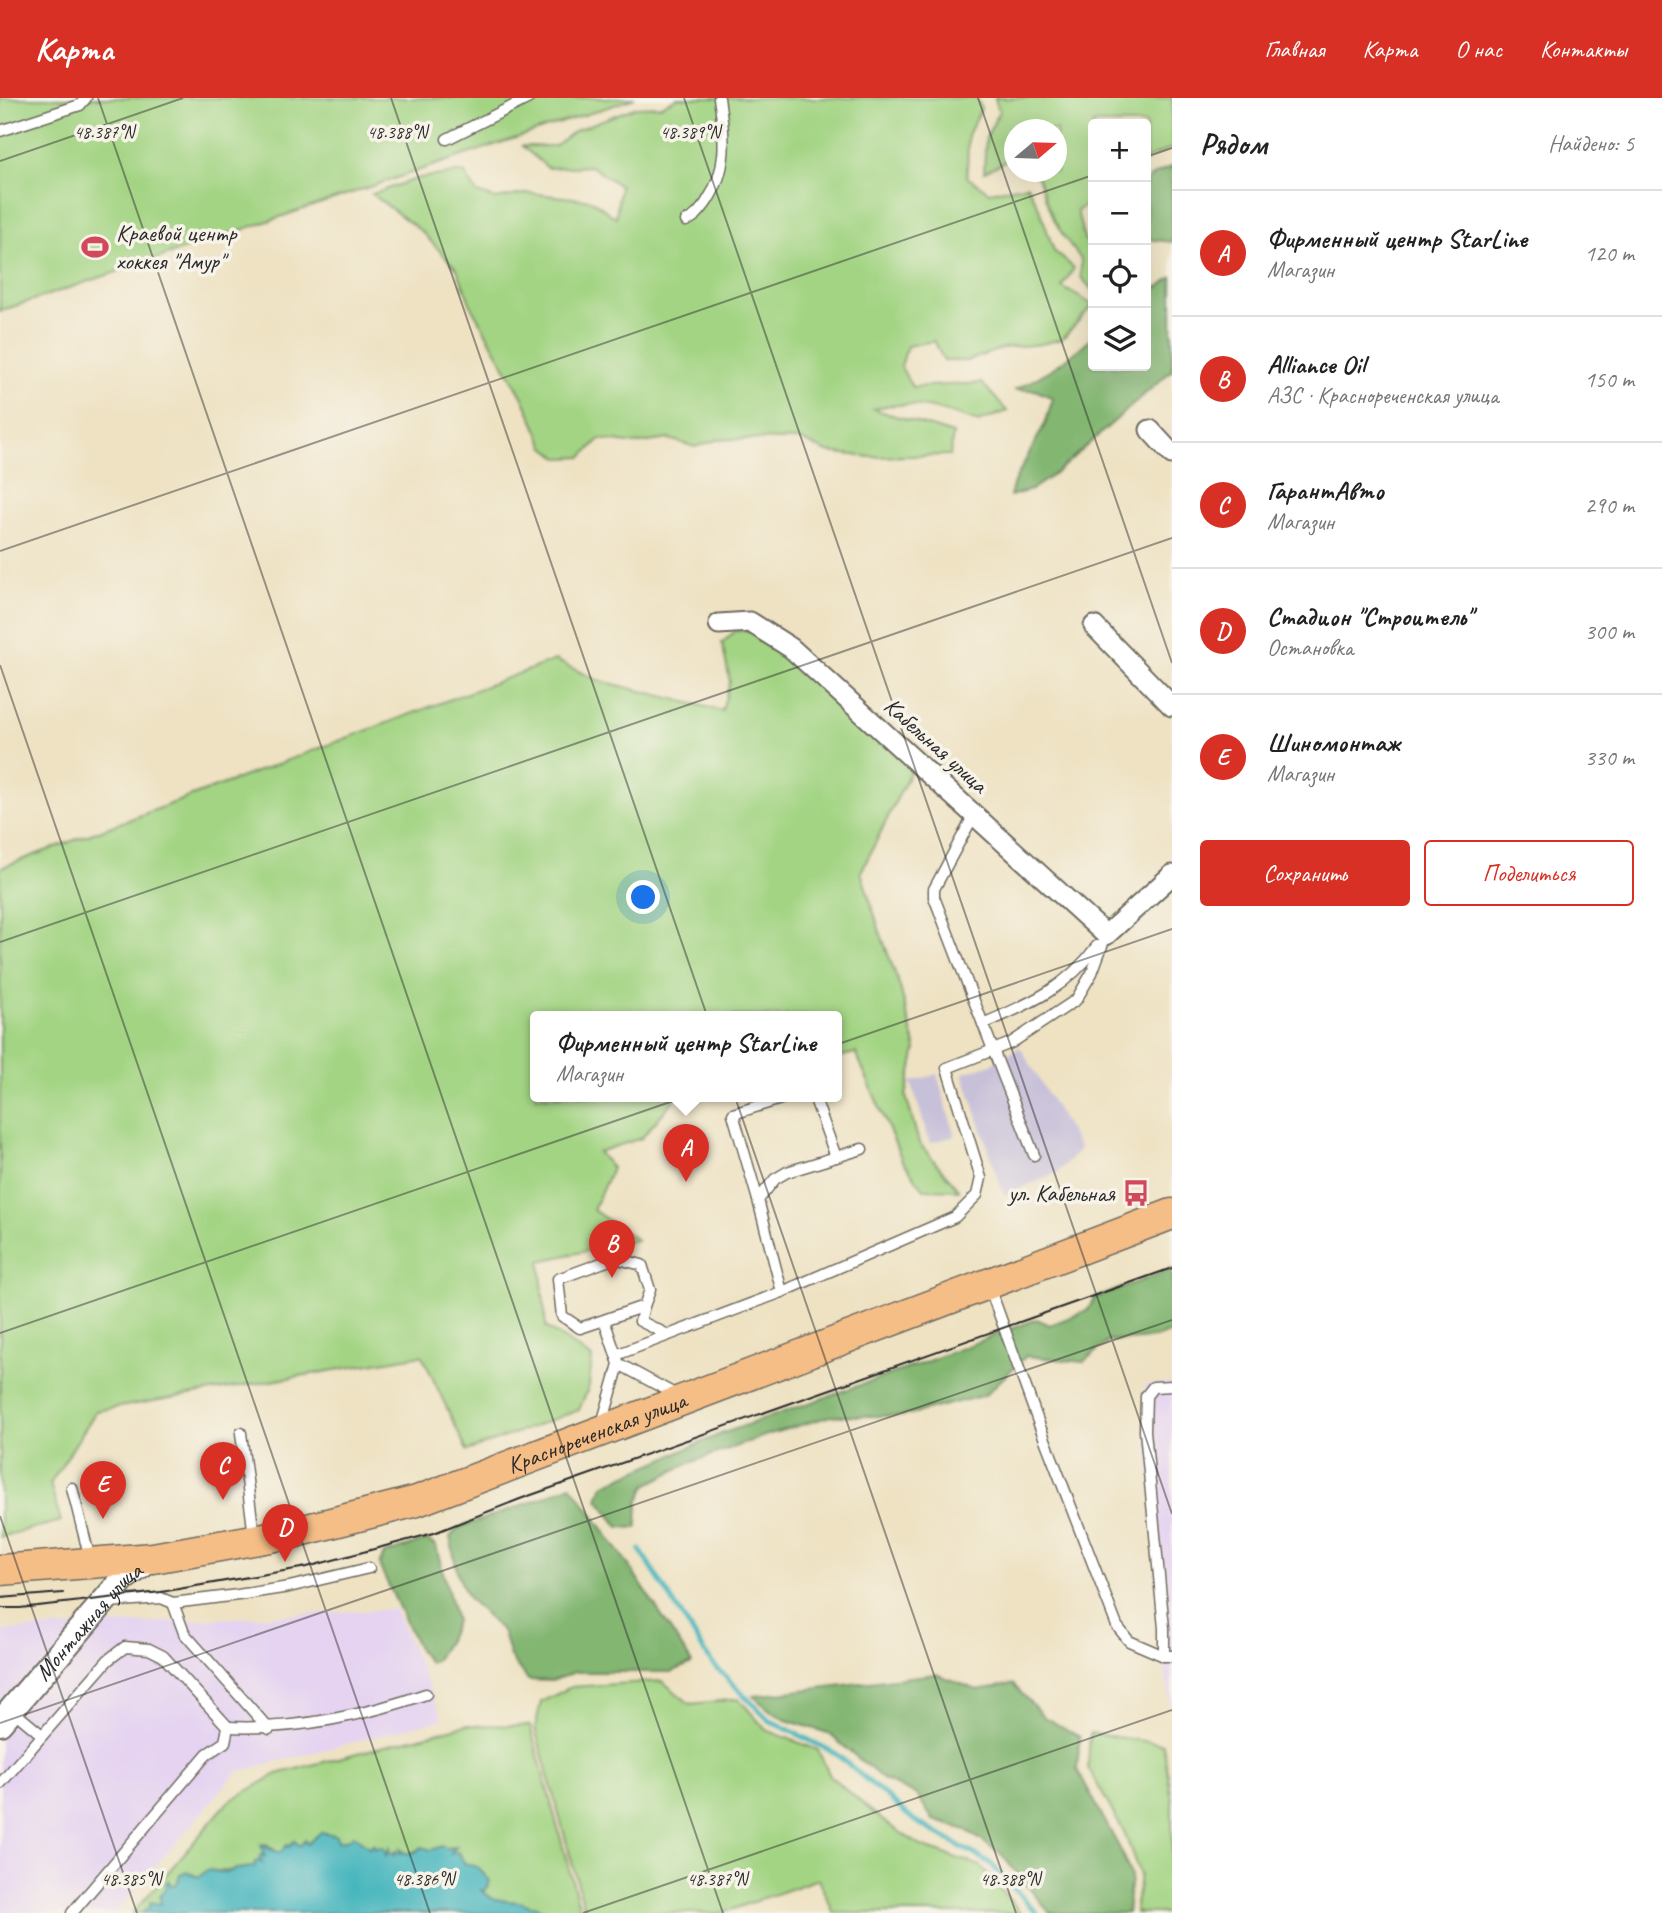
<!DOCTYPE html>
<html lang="ru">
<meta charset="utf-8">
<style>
:root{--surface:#fff;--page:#f6f6f6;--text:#222;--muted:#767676;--line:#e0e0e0;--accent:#d93025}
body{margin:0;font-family:Caveat,sans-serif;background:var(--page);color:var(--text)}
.controls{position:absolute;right:21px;top:21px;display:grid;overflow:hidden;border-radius:7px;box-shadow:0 7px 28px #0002}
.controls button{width:63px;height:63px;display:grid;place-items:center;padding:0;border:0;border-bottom:2px solid var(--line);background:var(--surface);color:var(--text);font:35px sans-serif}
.compass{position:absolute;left:1004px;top:21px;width:63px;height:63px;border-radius:50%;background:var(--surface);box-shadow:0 7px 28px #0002;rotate:71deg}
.you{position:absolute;left:644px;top:800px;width:24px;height:24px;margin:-18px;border:5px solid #fff;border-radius:50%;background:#1a73e8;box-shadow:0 0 0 10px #1a73e833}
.badge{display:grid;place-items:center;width:46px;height:46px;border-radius:50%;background:var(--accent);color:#fff;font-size:23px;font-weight:700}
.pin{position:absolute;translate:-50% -58px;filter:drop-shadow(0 2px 4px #0008)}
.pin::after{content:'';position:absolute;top:37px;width:24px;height:21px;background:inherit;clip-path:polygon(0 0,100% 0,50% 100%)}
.popup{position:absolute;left:530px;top:913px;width:312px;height:91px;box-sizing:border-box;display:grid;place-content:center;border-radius:7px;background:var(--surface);filter:drop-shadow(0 2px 5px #0005);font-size:23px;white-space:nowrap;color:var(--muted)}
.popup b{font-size:26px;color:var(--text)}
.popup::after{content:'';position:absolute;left:50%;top:100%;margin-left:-14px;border:14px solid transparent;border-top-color:var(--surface)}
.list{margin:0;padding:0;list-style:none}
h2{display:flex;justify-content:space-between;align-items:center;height:91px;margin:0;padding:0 28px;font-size:30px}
h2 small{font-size:23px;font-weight:400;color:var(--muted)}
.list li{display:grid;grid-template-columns:46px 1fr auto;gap:21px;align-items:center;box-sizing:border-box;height:126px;padding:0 28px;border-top:2px solid var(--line)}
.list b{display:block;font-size:26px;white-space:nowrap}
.list p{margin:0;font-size:23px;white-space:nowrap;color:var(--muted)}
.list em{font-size:23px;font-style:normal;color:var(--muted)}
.actions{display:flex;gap:14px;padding:21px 28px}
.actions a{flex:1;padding:16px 0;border:2px solid var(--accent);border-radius:7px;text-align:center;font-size:24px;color:var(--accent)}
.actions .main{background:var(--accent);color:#fff}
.icon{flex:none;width:38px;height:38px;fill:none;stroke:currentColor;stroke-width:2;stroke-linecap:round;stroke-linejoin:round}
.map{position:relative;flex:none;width:1172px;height:1815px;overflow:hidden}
header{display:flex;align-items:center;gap:42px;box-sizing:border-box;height:98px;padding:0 35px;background:var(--accent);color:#fff}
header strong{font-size:33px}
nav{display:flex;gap:38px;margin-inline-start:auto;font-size:24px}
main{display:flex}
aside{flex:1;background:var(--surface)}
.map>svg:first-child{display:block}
.built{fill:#e5d3f1}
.industrial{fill:#c7c0d9}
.green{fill:#a3d483;stroke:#678057;stroke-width:2}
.forest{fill:#82b671;stroke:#56704e;stroke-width:2}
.water{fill:#46b6be;stroke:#387074;stroke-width:2}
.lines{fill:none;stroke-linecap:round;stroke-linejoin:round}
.stream{stroke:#46b6be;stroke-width:5}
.service-casing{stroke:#6f6b60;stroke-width:13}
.minor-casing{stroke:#6f6b60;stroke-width:23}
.tertiary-casing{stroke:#6f6b60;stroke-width:28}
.primary-casing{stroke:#6f6b60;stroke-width:33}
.service{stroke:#fff;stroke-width:10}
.minor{stroke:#fff;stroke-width:19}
.tertiary{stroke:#fff;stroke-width:24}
.primary{stroke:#f6be87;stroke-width:30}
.tram{stroke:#2b2b2b;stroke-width:2}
.ticks{fill:none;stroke:#2b2b2b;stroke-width:2;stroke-opacity:0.45}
.labels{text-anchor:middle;stroke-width:7;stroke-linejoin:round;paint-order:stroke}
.poi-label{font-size:24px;fill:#2b2b2b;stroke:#f7f3e8;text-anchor:start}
.street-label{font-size:24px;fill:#2b2b2b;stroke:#f7f3e8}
.ticks-label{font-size:18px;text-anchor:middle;fill:#2b2b2b;stroke:#f7f3e8;stroke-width:7;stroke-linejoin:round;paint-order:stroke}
</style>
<header>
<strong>Карта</strong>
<nav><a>Главная</a><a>Карта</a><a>О нас</a><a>Контакты</a></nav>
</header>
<main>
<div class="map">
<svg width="1172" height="1815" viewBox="0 0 1172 1815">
<rect width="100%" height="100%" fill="#f7f3e8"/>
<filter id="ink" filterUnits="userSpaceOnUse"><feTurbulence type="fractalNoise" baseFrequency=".0143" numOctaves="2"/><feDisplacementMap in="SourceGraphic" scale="14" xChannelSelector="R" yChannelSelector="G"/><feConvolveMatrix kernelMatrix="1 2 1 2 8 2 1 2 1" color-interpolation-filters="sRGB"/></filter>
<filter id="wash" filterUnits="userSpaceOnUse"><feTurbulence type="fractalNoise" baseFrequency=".00686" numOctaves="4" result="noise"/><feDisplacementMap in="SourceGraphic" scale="28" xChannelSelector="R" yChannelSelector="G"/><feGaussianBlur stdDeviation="1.57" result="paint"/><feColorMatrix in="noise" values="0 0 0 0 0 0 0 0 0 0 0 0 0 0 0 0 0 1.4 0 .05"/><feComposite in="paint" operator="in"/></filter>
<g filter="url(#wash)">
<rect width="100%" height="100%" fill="#eee2c3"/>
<g class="built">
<polygon points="1172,1285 1172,1615 1159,1534 1145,1287"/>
<polygon points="395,1511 443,1621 237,1674 115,1815 0,1815 0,1533"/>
</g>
<g class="industrial">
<polygon points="1020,949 1080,1051 1057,1075 1004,1097 963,975 992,966"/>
<polygon points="937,976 955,1038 930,1045 911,984"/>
</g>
<g class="green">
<polygon points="0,0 635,0 0,213"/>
<path d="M677,0h300l4,11 -13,26 -1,42 22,15 38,-7 13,25 14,41 20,17 -12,19 31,18 -31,34 -21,5 -38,4 -36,13h-23l-10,-20 -27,5 -6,21 11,20 70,-4 25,28 -29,11c-34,-12 -69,-24 -105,-13l80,25 -3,21 -80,2 -43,-5 -26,-12 -81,-1 -25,8 -26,-8 -34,5 -35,-5 -18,18 -23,1 -14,-11 -22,-49 -51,-90 -15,-39 -36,-38 -49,-37 47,-16 45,-6 13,21 19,6 32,-6 63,7 25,18 4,-32 -29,-20 -43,2 -26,-22h33l19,-15 62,-24 25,-1z"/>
<polygon points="995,0 1076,0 1080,3 1090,0 1172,0 1172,50 1149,60 1146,64 1146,26 1093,26 1093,102 1077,113 1084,141 1093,149 1093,193 1081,179 1081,161 1064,139 1052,118 1038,80 1032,74 1056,74 1056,32 1014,32 1014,59 984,74 986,40 999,14"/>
<polygon points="751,532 791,557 913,668 861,774 879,831 900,889 916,951 906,998 919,1045 959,1092 924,1091 902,1062 856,955 837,959 836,918 536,918 536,998 677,998 642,1040 598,1054 612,1070 593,1112 637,1142 540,1163 546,1229 592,1260 589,1288 579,1312 467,1353 422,1257 96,1313 50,1386 61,1423 0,1439 0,770 555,562 597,582 722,613 730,583 722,545 735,533"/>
<polygon points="662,1583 690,1606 739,1601 766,1632 818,1652 830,1678 882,1722 921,1748 981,1768 1021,1815 834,1815 818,1781 722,1815 586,1815 535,1630 541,1604 571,1589"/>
<path d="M466,1627l64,1 51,187 -35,-1 -21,-8 -32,-5 -12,-9 8,-9 -17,-16 -6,-1 -5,-5 -1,-6h-10l2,-6 -21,3 -9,-3c-8,7 -16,5 -26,9l-7,-4 -2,5 -5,-10 -11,1 -14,-8 -7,-1 -12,2 -23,-4 -8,7 -2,-3 -5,5 -6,-5 -5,7 -9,5 -15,-9 1,14 -5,5 -3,-2 -4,6c-20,2 -26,6 -47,3l-7,7 -13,-4 -9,7v4l-13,5 -4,15 -11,-1 1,4 -7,3 -1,3h-10l95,-111 49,-28z"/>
<polygon points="1090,1635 1163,1646 1172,1702 1172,1815 1135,1815 1140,1777 1124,1734 1088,1670"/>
</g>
<g class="forest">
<polygon points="1172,68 1172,144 1146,141 1146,83 1152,78"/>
<path d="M1172,179v93l-115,102 -26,18 -21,6 4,-14 31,-58 8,-26 -18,-8h-21c29,-14 56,-31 79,-54v30h53v-77l13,-2z"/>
<polygon points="1172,1171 1172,1234 1155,1240 1109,1243 1083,1264 1026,1258 985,1297 903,1318 831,1318 770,1336 687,1366 646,1387 638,1405 637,1430 619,1429 598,1401 603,1387 721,1336 923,1265 1037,1221 1050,1227 1087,1213 1095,1200"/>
<polygon points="571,1387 628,1466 692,1565 671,1574 575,1574 552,1583 528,1582 510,1559 503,1534 468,1500 458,1477 450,1439 458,1430 537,1402"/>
<polygon points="427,1442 436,1448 456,1523 448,1542 437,1560 430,1565 420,1554 379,1467 384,1456"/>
<polygon points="936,1576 977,1592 1013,1586 1044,1619 1080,1639 1077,1671 1120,1751 1131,1778 1127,1815 1050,1815 1001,1756 966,1732 933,1722 917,1697 884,1682 828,1635 786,1622 771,1613 753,1598"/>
</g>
<path class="water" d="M321,1734l15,3 2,6 12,-2 3,-4 17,13 3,-4 3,5 7,-2 3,9 4,-11 -1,7 6,4v-5l6,2 -1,-4 5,4h9l8,-6 9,3 11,-4 5,3 9,-2 -5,7 7,-2 7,12 12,3 13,14 -5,9h-4c10,11 25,11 38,12 9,1 9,6 17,4l3,4 4,-1 7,4h-407l1,-3 6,-3v-5l11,2 -1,-8 5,-7 1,-6 3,-3 1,5 7,-1 3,-9 7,-3 12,5 8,-7 20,3 9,-4 18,-2 1,-5 4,-1 3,2 -3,-6 3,-3 3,4 -4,-13 19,8 7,-8 2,2 5,-6 6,5 5,-6 2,4z"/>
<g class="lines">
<polyline class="stream" points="640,1452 712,1565 769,1622 835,1655 915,1723 990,1765 1037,1815"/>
</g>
</g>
<g filter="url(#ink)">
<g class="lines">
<defs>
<g id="service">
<polyline points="0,33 80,7 86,0"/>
<polyline points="447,41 529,0"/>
<path d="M686,123c10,-4 13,-9 20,-18 23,-34 19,-66 13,-105"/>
<path d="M975,715l-41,76v8l49,127c46,-20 84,-36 114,-78"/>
<polyline points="983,926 1034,1057"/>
<polyline points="814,998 836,1059"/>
<polyline points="758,1102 733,1016 790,998"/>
<polyline points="989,1188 1039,1326 1117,1528 1129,1543 1164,1558"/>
<polyline points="782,1194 758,1102 775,1081 787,1074 862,1051"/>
<polyline points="644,1208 640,1223 668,1237"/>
<polyline points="604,1222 580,1230 562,1218 558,1181 615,1160 642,1167 650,1192 644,1208 604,1222 619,1266 678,1298"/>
<polyline points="616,1257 782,1194 955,1119 977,1097 981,1080 947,970 1011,945 1076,902 1092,875 1106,837"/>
<polyline points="1172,1288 1153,1289 1146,1298 1145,1333 1164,1530 1164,1558 1172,1558"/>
<polyline points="602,1326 619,1266"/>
<polyline points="241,1335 254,1438"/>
<polyline points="72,1390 90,1461"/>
<polyline points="109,1504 161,1500 173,1505 238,1497 289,1489 369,1470"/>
<polyline points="173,1505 184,1535 269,1631"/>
<polyline points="12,1612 42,1637"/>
<path d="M228,1629c66,3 135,-11 198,-33"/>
<polyline points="0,1686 108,1562 125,1549 149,1551 163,1558 228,1629 225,1644 207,1656 72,1815"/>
</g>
<g id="minor">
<polyline points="1150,332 1172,356"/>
<polyline points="719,526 750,524 791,550 1106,837 1172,777"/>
<polyline points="1094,528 1172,608"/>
</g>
<g id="tertiary">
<path id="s1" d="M0,1625l124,-145 29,-20"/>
</g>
<g id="primary">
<path id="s2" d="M0,1472l153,-12 139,-25 125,-32 755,-287"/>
</g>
</defs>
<use href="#service" class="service-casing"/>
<use href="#minor" class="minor-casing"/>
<use href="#tertiary" class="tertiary-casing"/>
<use href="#primary" class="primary-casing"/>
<use href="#service" class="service"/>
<use href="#minor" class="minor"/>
<use href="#tertiary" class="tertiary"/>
<use href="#primary" class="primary"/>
<g class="tram">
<polyline points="0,1500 63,1495"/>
<polyline points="0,1510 20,1510 161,1494 307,1469 434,1435 520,1401 1172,1170"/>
</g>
</g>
</g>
<path class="ticks" d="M98,0l625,1815M391,0l625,1815M684,0l488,1416M978,0l194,565M1146,59l26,-9M0,63l183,-63M0,453l1093,-376M0,567l430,1248M0,844l1172,-404M0,1235l1172,-404M0,1418l137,397M0,1625l1172,-403M583,1815l589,-203"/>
<defs>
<symbol id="stadium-bare" viewBox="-9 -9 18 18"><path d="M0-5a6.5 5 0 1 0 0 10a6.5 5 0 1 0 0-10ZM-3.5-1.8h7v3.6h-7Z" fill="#d1495b" stroke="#f7f3e8" stroke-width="2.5" paint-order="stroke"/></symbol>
<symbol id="bus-bare" viewBox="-9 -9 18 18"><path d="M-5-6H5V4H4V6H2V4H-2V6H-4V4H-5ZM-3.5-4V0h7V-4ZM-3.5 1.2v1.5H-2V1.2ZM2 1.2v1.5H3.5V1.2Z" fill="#d1495b" stroke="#f7f3e8" stroke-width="2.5" paint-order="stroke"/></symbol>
</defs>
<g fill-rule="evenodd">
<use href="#stadium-bare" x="76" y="130" width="38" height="38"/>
<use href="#bus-bare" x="1117" y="1076" width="38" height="38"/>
</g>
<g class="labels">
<g class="poi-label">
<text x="116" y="143">Краевой центр<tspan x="116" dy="28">хоккея "Амур"</tspan></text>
<text x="1115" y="1103" text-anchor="end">ул. Кабельная</text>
</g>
<g class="street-label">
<text transform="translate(936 647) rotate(42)" y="8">Кабельная улица</text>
<text dy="8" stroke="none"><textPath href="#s2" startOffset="616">Краснореченская улица</textPath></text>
<text dy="8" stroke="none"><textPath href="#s1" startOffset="135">Монтажная улица</textPath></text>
</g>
</g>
<g class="ticks-label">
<text x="104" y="40">48.387°N</text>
<text x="397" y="40">48.388°N</text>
<text x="690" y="40">48.389°N</text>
<text x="131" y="1787">48.385°N</text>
<text x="424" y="1787">48.386°N</text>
<text x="717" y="1787">48.387°N</text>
<text x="1010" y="1787">48.388°N</text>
</g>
</svg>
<div class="controls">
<button>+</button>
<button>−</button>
<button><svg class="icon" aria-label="locate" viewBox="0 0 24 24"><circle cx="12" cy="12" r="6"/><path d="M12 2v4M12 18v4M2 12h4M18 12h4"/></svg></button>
<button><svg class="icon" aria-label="layers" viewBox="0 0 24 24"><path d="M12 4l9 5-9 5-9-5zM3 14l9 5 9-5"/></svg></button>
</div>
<svg class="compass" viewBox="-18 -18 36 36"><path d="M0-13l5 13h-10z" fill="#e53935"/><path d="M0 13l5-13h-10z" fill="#767676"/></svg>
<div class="you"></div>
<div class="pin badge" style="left:686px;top:1084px">A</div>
<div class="popup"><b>Фирменный центр StarLine</b>Магазин</div>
<div class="pin badge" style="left:612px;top:1180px">B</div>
<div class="pin badge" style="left:223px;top:1402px">C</div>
<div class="pin badge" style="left:285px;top:1464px">D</div>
<div class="pin badge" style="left:103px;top:1421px">E</div>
</div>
<aside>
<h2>Рядом<small>Найдено: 5</small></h2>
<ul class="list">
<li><span class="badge">A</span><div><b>Фирменный центр StarLine</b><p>Магазин</p></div><em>120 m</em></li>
<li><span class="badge">B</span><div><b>Alliance Oil</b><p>АЗС · Краснореченская улица</p></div><em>150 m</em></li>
<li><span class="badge">C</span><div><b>ГарантАвто</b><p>Магазин</p></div><em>290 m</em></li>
<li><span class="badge">D</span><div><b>Стадион &quot;Строитель&quot;</b><p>Остановка</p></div><em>300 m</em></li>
<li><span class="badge">E</span><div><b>Шиномонтаж</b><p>Магазин</p></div><em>330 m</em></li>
</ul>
<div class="actions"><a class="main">Сохранить</a><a>Поделиться</a></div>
</aside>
</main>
